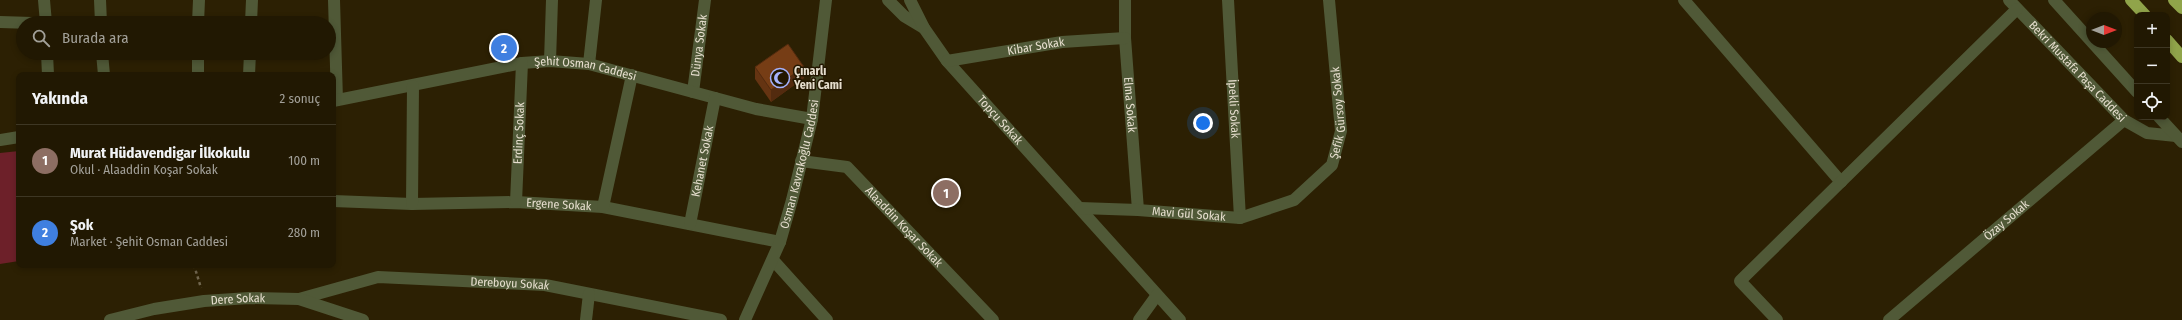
<!DOCTYPE html>
<html lang="tr">
<meta charset="utf-8">
<style>
:root{--surface:#211802;--page:#2d2511;--text:#f1f3f6;--muted:#a2a099;--line:#3e3724;--accent:#a4b2fc}
body{margin:0;font-family:"Fira Sans Condensed",sans-serif;background:var(--page);color:var(--text)}
.controls{position:absolute;right:12px;top:12px;display:grid;overflow:hidden;border-radius:8px;box-shadow:0 2px 6px #0003}
.controls button{width:36px;height:36px;display:grid;place-items:center;padding:0;border:0;border-bottom:1px solid var(--line);background:var(--surface);color:var(--text);font:20px sans-serif}
.compass{position:absolute;left:2086px;top:12px;width:36px;height:36px;border-radius:50%;background:var(--surface);box-shadow:0 2px 6px #0003;rotate:90deg}
.you{position:absolute;left:1203px;top:123px;width:14px;height:14px;margin:-10px;border:3px solid #fff;border-radius:50%;background:#1a73e8;box-shadow:0 0 0 6px #1a73e833}
.badge{display:grid;place-items:center;width:26px;height:26px;border-radius:50%;background:var(--accent);color:#fff;font-size:13px;font-weight:700}
.pin{position:absolute;translate:-50% -50%;border:2px solid #fff;box-shadow:0 1px 4px #0006}
.list{margin:0;padding:0;list-style:none}
h2{display:flex;justify-content:space-between;align-items:center;height:52px;margin:0;padding:0 16px;font-size:17px}
h2 small{font-size:13px;font-weight:400;color:var(--muted)}
.list li{display:grid;grid-template-columns:26px 1fr auto;gap:12px;align-items:center;box-sizing:border-box;height:72px;padding:0 16px;border-top:1px solid var(--line)}
.list b{display:block;font-size:15px;white-space:nowrap}
.list p{margin:0;font-size:13px;white-space:nowrap;color:var(--muted)}
.list em{font-size:13px;font-style:normal;color:var(--muted)}
.icon{flex:none;width:22px;height:22px;fill:none;stroke:currentColor;stroke-width:2;stroke-linecap:round;stroke-linejoin:round}
.map{position:relative;flex:none;width:2182px;height:320px;overflow:hidden}
.search{position:absolute;background:var(--surface);box-shadow:0 2px 6px #0003;left:16px;top:16px;width:320px;height:44px;display:flex;align-items:center;gap:10px;box-sizing:border-box;padding:0 14px;border-radius:22px;color:var(--muted);font-size:15px}
.panel{position:absolute;background:var(--surface);box-shadow:0 2px 6px #0003;left:16px;top:72px;width:320px;height:196px;border-radius:8px}
.map>svg:first-child{display:block}
.green{fill:#6d2029}
.lines{fill:none;stroke-linecap:round;stroke-linejoin:round}
.path{stroke:#71664e;stroke-width:2.5;stroke-dasharray:3 3;stroke-linecap:butt}
.minor{stroke:#505937;stroke-width:12}
.highway{stroke:#90a44a;stroke-width:12}
.wall{fill:#653412}
.shaded-wall{fill:#532b0f}
.building{fill:#763d15;stroke:#532b0f}
.labels{text-anchor:middle;stroke-width:3;stroke-linejoin:round;paint-order:stroke}
.street-label{font-size:12px;fill:#e6dece;stroke:#231700}
.poi-label{font-size:12px;font-weight:bold;fill:#e6dece;stroke:#231700;text-anchor:start}
</style>
<div class="map">
<svg width="2182" height="320" viewBox="0 0 2182 320">
<rect width="100%" height="100%" fill="#2c2003"/>
<polygon class="green" points="19,151 19,261 0,264 0,153"/>
<g class="lines">
<polyline class="path" points="194,265 201,288"/>
<g class="minor">
<polyline points="44,0 46,23"/>
<polyline points="100,0 101,23"/>
<polyline points="334,0 337,100"/>
<polyline points="888,0 904,16 924,28"/>
<path id="s1" d="M910,0l14,28 23,33 233,259"/>
<path id="s2" d="M1125,0v38l13,172"/>
<path id="s3" d="M1228,0l12,218"/>
<polyline points="1684,0 1841,182"/>
<path id="s4" d="M2009,0l115,120 23,13 29,3"/>
<polyline points="2054,0 2137,92"/>
<polyline points="0,22 32,23"/>
<polyline points="198,23 199,0"/>
<polyline points="251,23 252,0"/>
<polyline points="47,53 48,75"/>
<polyline points="102,53 104,75"/>
<polyline points="550,61 552,0"/>
<path id="s5" d="M947,61l115,-19 63,-4"/>
<polyline points="589,64 596,0"/>
<polyline points="198,75 198,53"/>
<polyline points="249,75 250,53"/>
<path id="s6" d="M693,92l12,-92"/>
<path id="s7" d="M333,101l189,-38 28,-2 39,3 167,45 56,10"/>
<polyline points="2159,117 2182,142"/>
<polyline points="0,140 19,137"/>
<path id="s8" d="M801,161l46,6 146,153"/>
<path id="s9" d="M333,201l79,3 104,-2 87,5 177,35"/>
<path id="s10" d="M516,202l6,-139"/>
<polyline points="412,204 413,86"/>
<polyline points="603,207 632,75"/>
<path id="s11" d="M1080,208l58,2 102,8 54,-18 38,-35 9,-34 -12,-131"/>
<path id="s12" d="M690,224l25,-126"/>
<polyline points="773,260 827,320"/>
<path id="s13" d="M299,299l79,-22 167,8 176,35"/>
<path id="s14" d="M110,320l44,-11 50,-8 45,-3 50,1 64,21"/>
<polyline points="586,320 589,294"/>
<path id="s15" d="M745,320l35,-78 12,-42 20,-81 14,-119"/>
<polyline points="1139,320 1157,295"/>
<polyline points="1777,320 1740,281 2017,9"/>
<path id="s16" d="M1889,320l235,-200"/>
</g>
<g class="highway">
<polyline points="2131,0 2145,15"/>
<polyline points="2174,0 2182,8"/>
<polyline points="2167,40 2182,57"/>
</g>
</g>
<polygon class="wall" points="755,67 804,78 771,102 755,79"/>
<polygon class="shaded-wall" points="804,67 804,78 771,102 771,90"/>
<polygon class="building" points="788,44 804,67 771,90 755,67"/>
<defs>
<symbol id="mosque-ring" viewBox="-11 -11 22 22"><circle r="9.5" fill="#231700" stroke="#a4b2fc" stroke-width="1.5"/><path d="M3.5-4.9A6 6 0 1 0 3.5 4.9A5 5 0 1 1 3.5-4.9Z" fill="#a4b2fc"/></symbol>
</defs>
<g fill-rule="evenodd">
<use href="#mosque-ring" x="769" y="67" width="22" height="22"/>
</g>
<g class="labels">
<g class="street-label">
<text dy="4" stroke="none"><textPath href="#s6" startOffset="47">Dünya Sokak</textPath></text>
<text dy="4" stroke="none"><textPath href="#s5" startOffset="90">Kibar Sokak</textPath></text>
<text dy="4" stroke="none"><textPath href="#s7" startOffset="257">Şehit Osman Caddesi</textPath></text>
<text dy="4" stroke="none"><textPath href="#s4" startOffset="99">Bekri Mustafa Paşa Caddesi</textPath></text>
<text dy="4" stroke="none"><textPath href="#s2" startOffset="105">Elma Sokak</textPath></text>
<text dy="4" stroke="none"><textPath href="#s3" startOffset="109">İpekli Sokak</textPath></text>
<text dy="4" stroke="none"><textPath href="#s11" startOffset="322">Şefik Gürsoy Sokak</textPath></text>
<text dy="4" stroke="none"><textPath href="#s1" startOffset="151">Topçu Sokak</textPath></text>
<text dy="4" stroke="none"><textPath href="#s10" startOffset="69">Erdinç Sokak</textPath></text>
<text dy="4" stroke="none"><textPath href="#s12" startOffset="64">Kehanet Sokak</textPath></text>
<text dy="4" stroke="none"><textPath href="#s15" startOffset="166">Osman Kavrakoğlu Caddesi</textPath></text>
<text dy="4" stroke="none"><textPath href="#s9" startOffset="226">Ergene Sokak</textPath></text>
<text dy="4" stroke="none"><textPath href="#s11" startOffset="109">Mavi Gül Sokak</textPath></text>
<text dy="4" stroke="none"><textPath href="#s16" startOffset="154">Özay Sokak</textPath></text>
<text dy="4" stroke="none"><textPath href="#s8" startOffset="129">Alaaddin Koşar Sokak</textPath></text>
<text dy="4" stroke="none"><textPath href="#s13" startOffset="214">Dereboyu Sokak</textPath></text>
<text dy="4" stroke="none"><textPath href="#s14" startOffset="130">Dere Sokak</textPath></text>
</g>
<g class="poi-label">
<text x="794" y="75">Çınarlı<tspan x="794" dy="14">Yeni Cami</tspan></text>
</g>
</g>
</svg>
<div class="controls">
<button>+</button>
<button>−</button>
<button><svg class="icon" aria-label="locate" viewBox="0 0 24 24"><circle cx="12" cy="12" r="6"/><path d="M12 2v4M12 18v4M2 12h4M18 12h4"/></svg></button>
</div>
<svg class="compass" viewBox="-18 -18 36 36"><path d="M0-13l5 13h-10z" fill="#e53935"/><path d="M0 13l5-13h-10z" fill="#a2a099"/></svg>
<div class="you"></div>
<div class="pin badge" style="left:946px;top:193px;background:#8d6e63">1</div>
<div class="pin badge" style="left:504px;top:48px;background:#3f7fe0">2</div>
<div class="search"><svg class="icon" aria-label="search" viewBox="0 0 24 24"><circle cx="10" cy="10" r="6"/><path d="M15 15l6 6"/></svg>Burada ara</div>
<section class="panel">
<h2>Yakında<small>2 sonuç</small></h2>
<ul class="list">
<li><span class="badge" style="background:#8d6e63">1</span><div><b>Murat Hüdavendigar İlkokulu</b><p>Okul · Alaaddin Koşar Sokak</p></div><em>100 m</em></li>
<li><span class="badge" style="background:#3f7fe0">2</span><div><b>Şok</b><p>Market · Şehit Osman Caddesi</p></div><em>280 m</em></li>
</ul>
</section>
</div>
